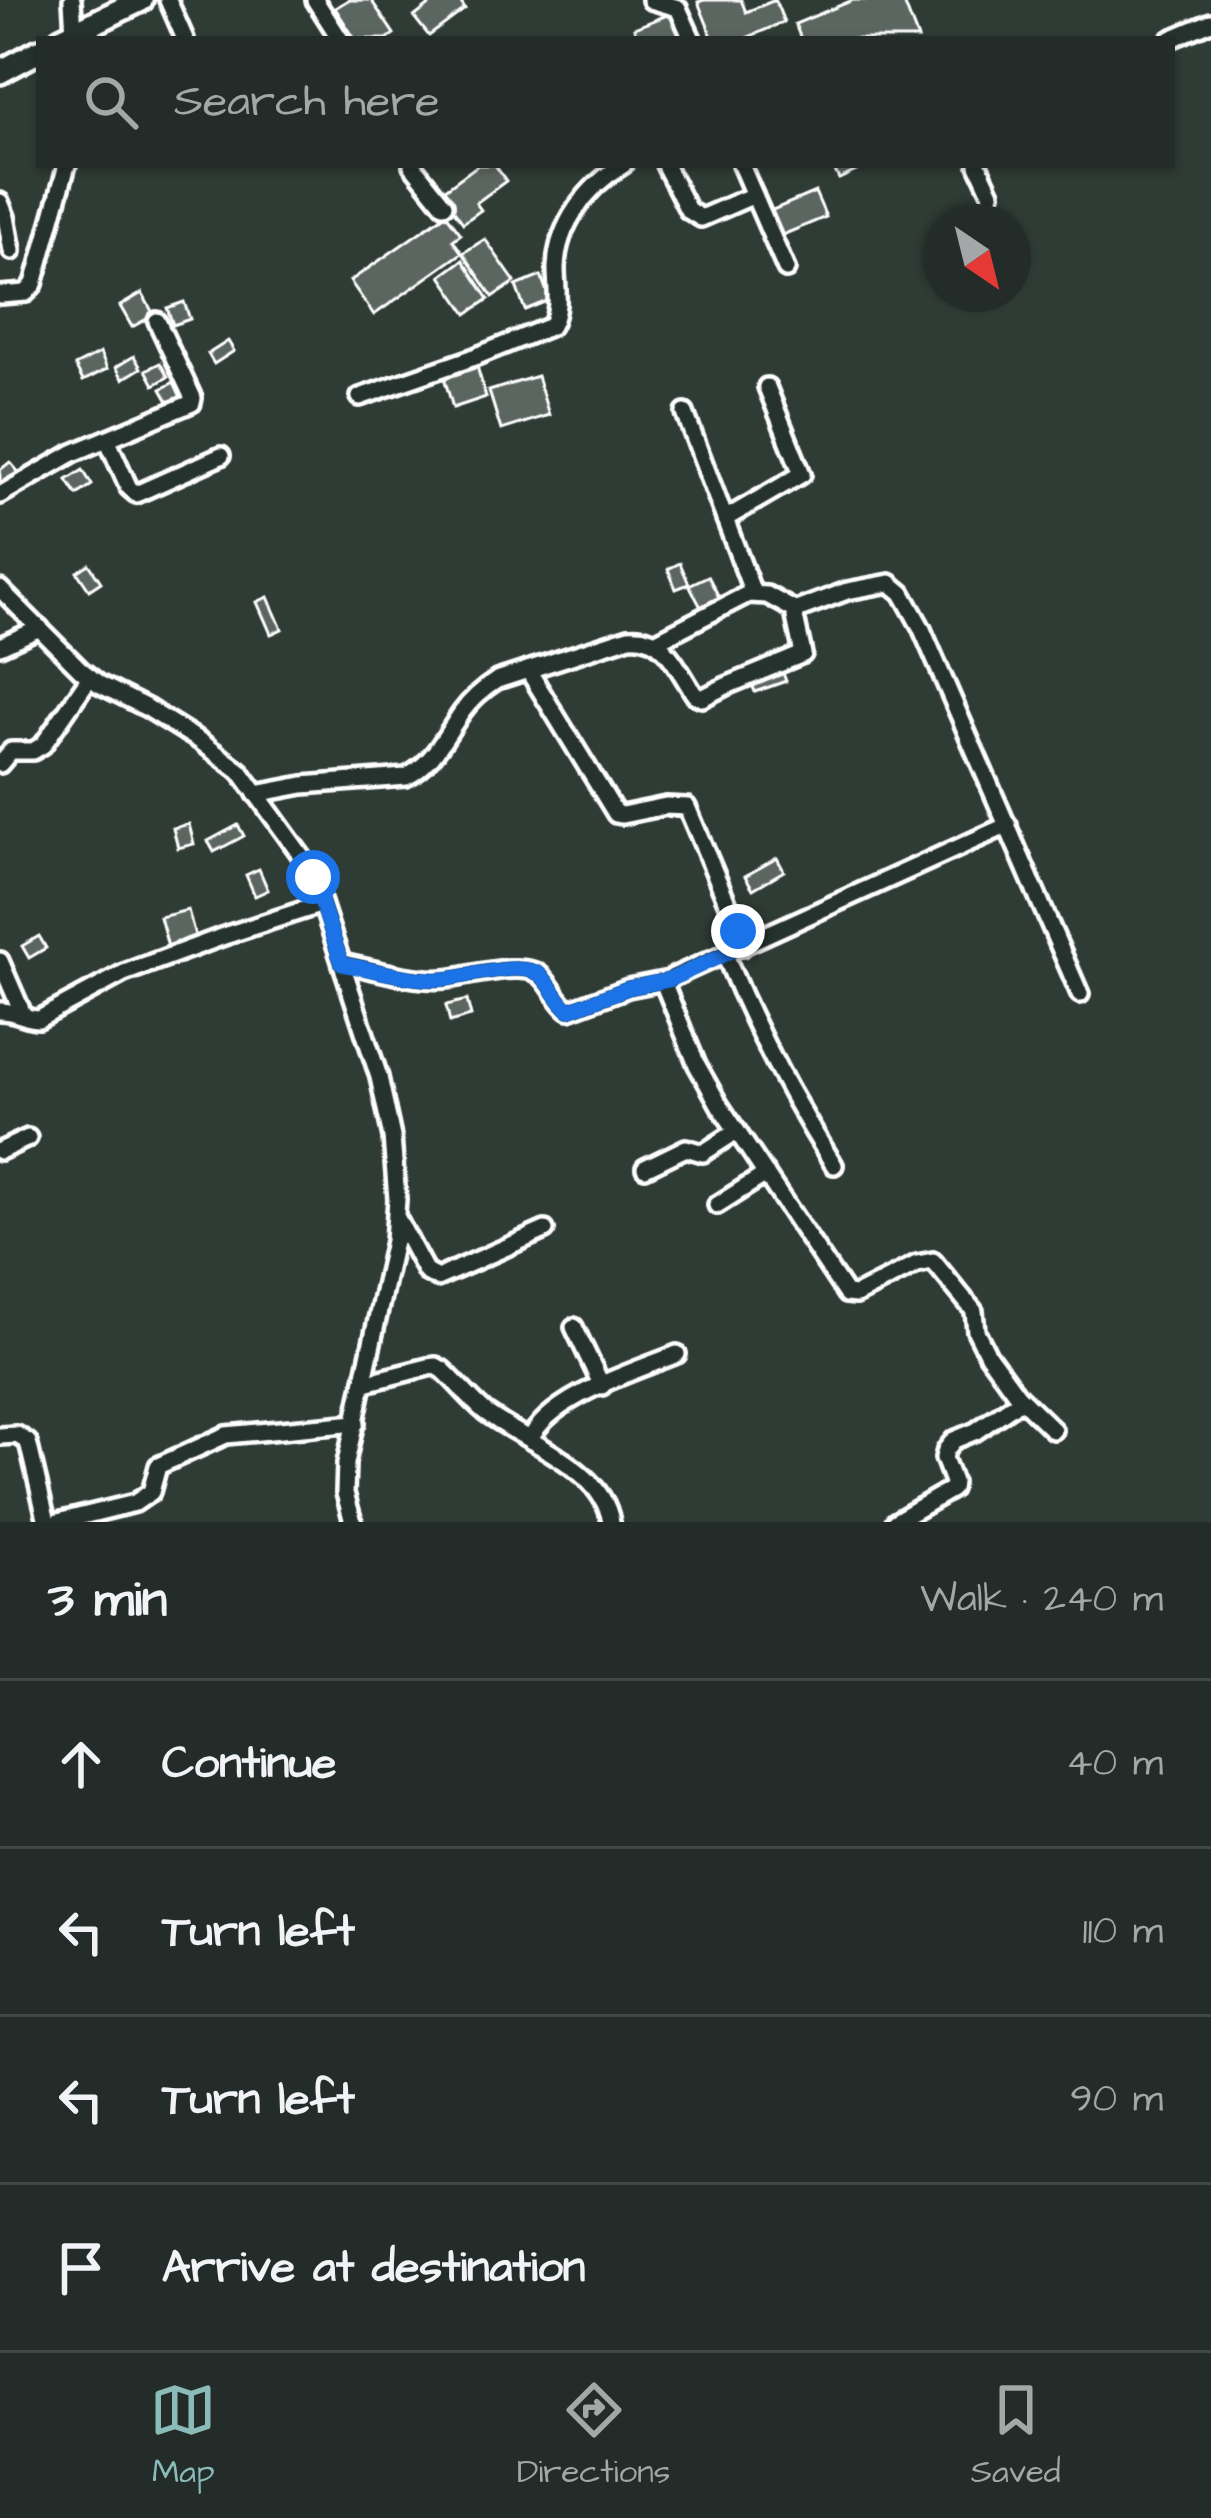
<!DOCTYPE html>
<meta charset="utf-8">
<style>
:root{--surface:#232c28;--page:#2b3430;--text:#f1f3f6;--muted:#a3a7a8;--line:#404845;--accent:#8bbbb9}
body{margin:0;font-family:"Architects Daughter",sans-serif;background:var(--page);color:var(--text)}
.compass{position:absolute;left:923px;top:204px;width:108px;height:108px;border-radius:50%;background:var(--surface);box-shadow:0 3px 9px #0004;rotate:145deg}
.stop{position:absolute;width:36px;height:36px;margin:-27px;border:9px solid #1a73e8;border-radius:50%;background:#fff}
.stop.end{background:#1a73e8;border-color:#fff;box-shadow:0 3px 12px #0008}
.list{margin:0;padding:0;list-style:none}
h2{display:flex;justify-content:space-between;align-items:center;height:156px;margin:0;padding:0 48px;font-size:51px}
h2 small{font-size:39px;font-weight:400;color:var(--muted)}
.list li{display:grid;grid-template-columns:78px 1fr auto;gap:36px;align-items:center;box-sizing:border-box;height:168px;padding:0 48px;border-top:3px solid var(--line)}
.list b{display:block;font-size:45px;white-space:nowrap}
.list em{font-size:39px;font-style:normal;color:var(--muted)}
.icon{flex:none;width:66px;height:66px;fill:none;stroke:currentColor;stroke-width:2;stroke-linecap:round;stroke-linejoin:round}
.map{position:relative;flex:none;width:1211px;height:1522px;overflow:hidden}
.search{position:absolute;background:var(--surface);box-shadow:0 3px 9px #0004;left:36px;right:36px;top:36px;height:132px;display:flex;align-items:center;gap:30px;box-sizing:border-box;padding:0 42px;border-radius:0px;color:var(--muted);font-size:45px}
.sheet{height:828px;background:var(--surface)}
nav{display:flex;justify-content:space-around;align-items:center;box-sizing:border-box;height:168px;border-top:3px solid var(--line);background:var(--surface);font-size:33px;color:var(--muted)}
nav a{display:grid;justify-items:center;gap:6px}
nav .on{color:var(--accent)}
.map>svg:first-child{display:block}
.building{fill:#5b6661;stroke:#fff;stroke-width:3}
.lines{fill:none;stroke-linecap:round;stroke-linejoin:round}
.minor-casing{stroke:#fff;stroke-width:24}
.major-casing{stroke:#fff;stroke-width:30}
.minor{stroke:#26332d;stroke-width:15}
.major{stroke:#26332d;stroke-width:21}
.route{stroke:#1a73e8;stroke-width:15}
</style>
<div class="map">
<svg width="1211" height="1522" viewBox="0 0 1211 1522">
<rect width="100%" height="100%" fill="#2f3b35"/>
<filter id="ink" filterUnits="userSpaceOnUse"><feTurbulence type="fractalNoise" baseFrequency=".00833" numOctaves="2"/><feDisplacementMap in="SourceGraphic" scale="24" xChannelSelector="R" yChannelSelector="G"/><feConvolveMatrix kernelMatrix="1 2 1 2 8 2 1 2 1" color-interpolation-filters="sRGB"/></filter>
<g filter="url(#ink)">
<g class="building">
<polygon points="348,0 371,0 394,34 387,39 355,39 335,8"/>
<polygon points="436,0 459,0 465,9 429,36 414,17"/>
<polygon points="704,0 741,0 746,12 775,0 784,22 744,39 713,39 698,2"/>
<polygon points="853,0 903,0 918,39 801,39 795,24"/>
<polygon points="675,12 686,39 638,39 634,28"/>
<polygon points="478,165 495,165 506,181 476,203 481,210 463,223 441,192"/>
<polygon points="832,165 869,165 839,179"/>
<polygon points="815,192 826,217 780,236 770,211"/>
<polygon points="446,214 461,234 453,240 462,253 374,315 350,281"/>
<polygon points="485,239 515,282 493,297 463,253"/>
<polygon points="463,260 489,299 467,314 441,276"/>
<polygon points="541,276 550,300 525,310 516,286"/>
<polygon points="142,293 154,315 132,327 120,306"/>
<polygon points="184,302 190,319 173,325 167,308"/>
<polygon points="228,341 234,351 214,364 208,354"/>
<polygon points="100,353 107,369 83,381 75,366"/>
<polygon points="134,356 141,368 123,379 116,367"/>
<polygon points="160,363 168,377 154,385 146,370"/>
<polygon points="476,363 486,397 453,408 443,374"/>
<polygon points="537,376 549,415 501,430 489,391"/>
<polygon points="182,378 190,393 170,405 161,389"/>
<polygon points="10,462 21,475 6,487 0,480 0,470"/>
<polygon points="83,470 92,485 77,495 67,480"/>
<polygon points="680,563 689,584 676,589 668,569"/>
<polygon points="89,564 101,582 89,590 77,572"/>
<polygon points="708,576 721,601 703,611 689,585"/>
<polygon points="268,597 282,629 271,634 257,602"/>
<polygon points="781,668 786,681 755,692 750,679"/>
<polygon points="189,824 194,844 178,848 173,828"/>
<polygon points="238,825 244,836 214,852 208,841"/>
<polygon points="777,858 784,871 753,889 745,876"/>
<polygon points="259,869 268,890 255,896 246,875"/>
<polygon points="188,910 196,939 168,947 160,917"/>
<polygon points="39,936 46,948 29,958 22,946"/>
<polygon points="467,1000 471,1016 450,1022 446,1005"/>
</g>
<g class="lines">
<defs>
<g id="minor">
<polyline points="72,0 74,32"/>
<polyline points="168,0 185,39"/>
<polyline points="315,0 340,39"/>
<polyline points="651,0 678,8 692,39"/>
<polyline points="1171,39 1211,22"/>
<polyline points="412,165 444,205"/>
<polyline points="665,165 688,210 701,218 754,195"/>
<polyline points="741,165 786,269"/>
<polyline points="978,165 991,193"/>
<polyline points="0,202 6,217 12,251"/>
<polyline points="0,295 26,293 34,284 67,165"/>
<path d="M360,397l112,-39 79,-32c10,-19 5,-38 5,-58 1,-43 31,-82 67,-103"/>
<polyline points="685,413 753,593"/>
<polyline points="107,439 129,488 136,494 221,456"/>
<polyline points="0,495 73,453 192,403 193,398 157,321"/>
<polyline points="725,519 802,474 767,387"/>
<polyline points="0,589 81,670 99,684 147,708 200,741 240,771 303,858 313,876 379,1077 392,1137 397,1199 394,1241 346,1463 345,1493 353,1522"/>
<polyline points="657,641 748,594 767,595 796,611"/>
<polyline points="0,646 40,628"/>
<polyline points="528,670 616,814 622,815 666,806 687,807 735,921 742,947"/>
<polyline points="0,764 11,751 33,751 43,745 90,677"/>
<path d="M256,794l47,-9 103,-8c27,-13 39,-41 56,-65 10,-14 21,-23 35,-32l132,-43c36,-4 48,32 66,58l7,3 24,-12 77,-32 -8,-37 4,-8 48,-18 43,-8 12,10 19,34 159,367"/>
<polyline points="1008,825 673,977 666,984 666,989 697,1065 720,1106 846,1294 856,1295 917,1264 933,1261 974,1311 976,1331 988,1355 1018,1396 1053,1430"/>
<path d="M725,955c30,74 66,142 109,210"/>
<polyline points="0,961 23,1014"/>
<path d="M342,963c31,6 73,19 103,16 22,-2 74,-18 94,-5 12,9 18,27 30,36l59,-22 41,-8"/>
<path d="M0,1011c17,0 28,9 39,8l85,-46 103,-38 95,-31"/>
<polyline points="0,1151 28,1138"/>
<polyline points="645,1168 686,1148 703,1153 737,1131"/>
<polyline points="717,1205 766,1174"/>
<polyline points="397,1218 426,1272 437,1278 545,1230"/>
<polyline points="574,1327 602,1386"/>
<path d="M365,1383l63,-16 8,-1 7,4c14,13 27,29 41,41 40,31 118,56 127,111"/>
<polyline points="0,1436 17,1435 28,1442 47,1522"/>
<path d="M530,1440c18,-43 106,-69 147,-86"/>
<polyline points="58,1522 135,1503 151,1492 158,1466 226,1435 356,1423"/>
<polyline points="895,1522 952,1489 953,1482 944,1458 946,1450 954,1440 976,1431 1021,1400"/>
</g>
<g id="major">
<polyline points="61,39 141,0"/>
<polyline points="0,72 39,51"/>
</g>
</defs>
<use href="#minor" class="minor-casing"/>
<use href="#major" class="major-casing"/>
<use href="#minor" class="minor"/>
<use href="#major" class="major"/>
</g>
</g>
<g class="lines" filter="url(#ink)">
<path class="route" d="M313,877l29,87c31,5 73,18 103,15 23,-2 74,-18 94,-5 12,9 18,27 30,36l59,-22 41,-8 73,-34 -4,-15"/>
</g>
</svg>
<svg class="compass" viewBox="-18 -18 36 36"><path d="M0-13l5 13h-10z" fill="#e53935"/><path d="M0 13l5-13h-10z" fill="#a3a7a8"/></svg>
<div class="stop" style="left:313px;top:877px"></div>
<div class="stop end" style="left:738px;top:931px"></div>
<div class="search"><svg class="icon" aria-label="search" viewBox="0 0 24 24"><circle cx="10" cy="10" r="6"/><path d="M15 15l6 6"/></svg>Search here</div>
</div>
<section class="sheet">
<h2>3 min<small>Walk · 240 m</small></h2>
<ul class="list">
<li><svg class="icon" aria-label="ahead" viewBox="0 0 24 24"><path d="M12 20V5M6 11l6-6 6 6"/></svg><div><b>Continue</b></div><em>40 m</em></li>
<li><svg class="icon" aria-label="left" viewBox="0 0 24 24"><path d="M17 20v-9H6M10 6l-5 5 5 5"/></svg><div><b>Turn left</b></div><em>110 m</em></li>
<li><svg class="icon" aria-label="left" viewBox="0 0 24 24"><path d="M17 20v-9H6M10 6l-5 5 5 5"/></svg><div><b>Turn left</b></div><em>90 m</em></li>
<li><svg class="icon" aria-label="arrive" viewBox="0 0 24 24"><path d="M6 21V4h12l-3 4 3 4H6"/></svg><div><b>Arrive at destination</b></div></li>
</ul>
</section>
<nav>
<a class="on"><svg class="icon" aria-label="map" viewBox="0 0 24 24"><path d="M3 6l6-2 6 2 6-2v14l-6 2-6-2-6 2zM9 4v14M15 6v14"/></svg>Map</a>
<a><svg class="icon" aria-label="directions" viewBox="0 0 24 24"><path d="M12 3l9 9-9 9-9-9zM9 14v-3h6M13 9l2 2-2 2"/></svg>Directions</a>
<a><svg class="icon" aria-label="saved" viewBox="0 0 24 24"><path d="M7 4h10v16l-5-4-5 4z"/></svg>Saved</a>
</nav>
